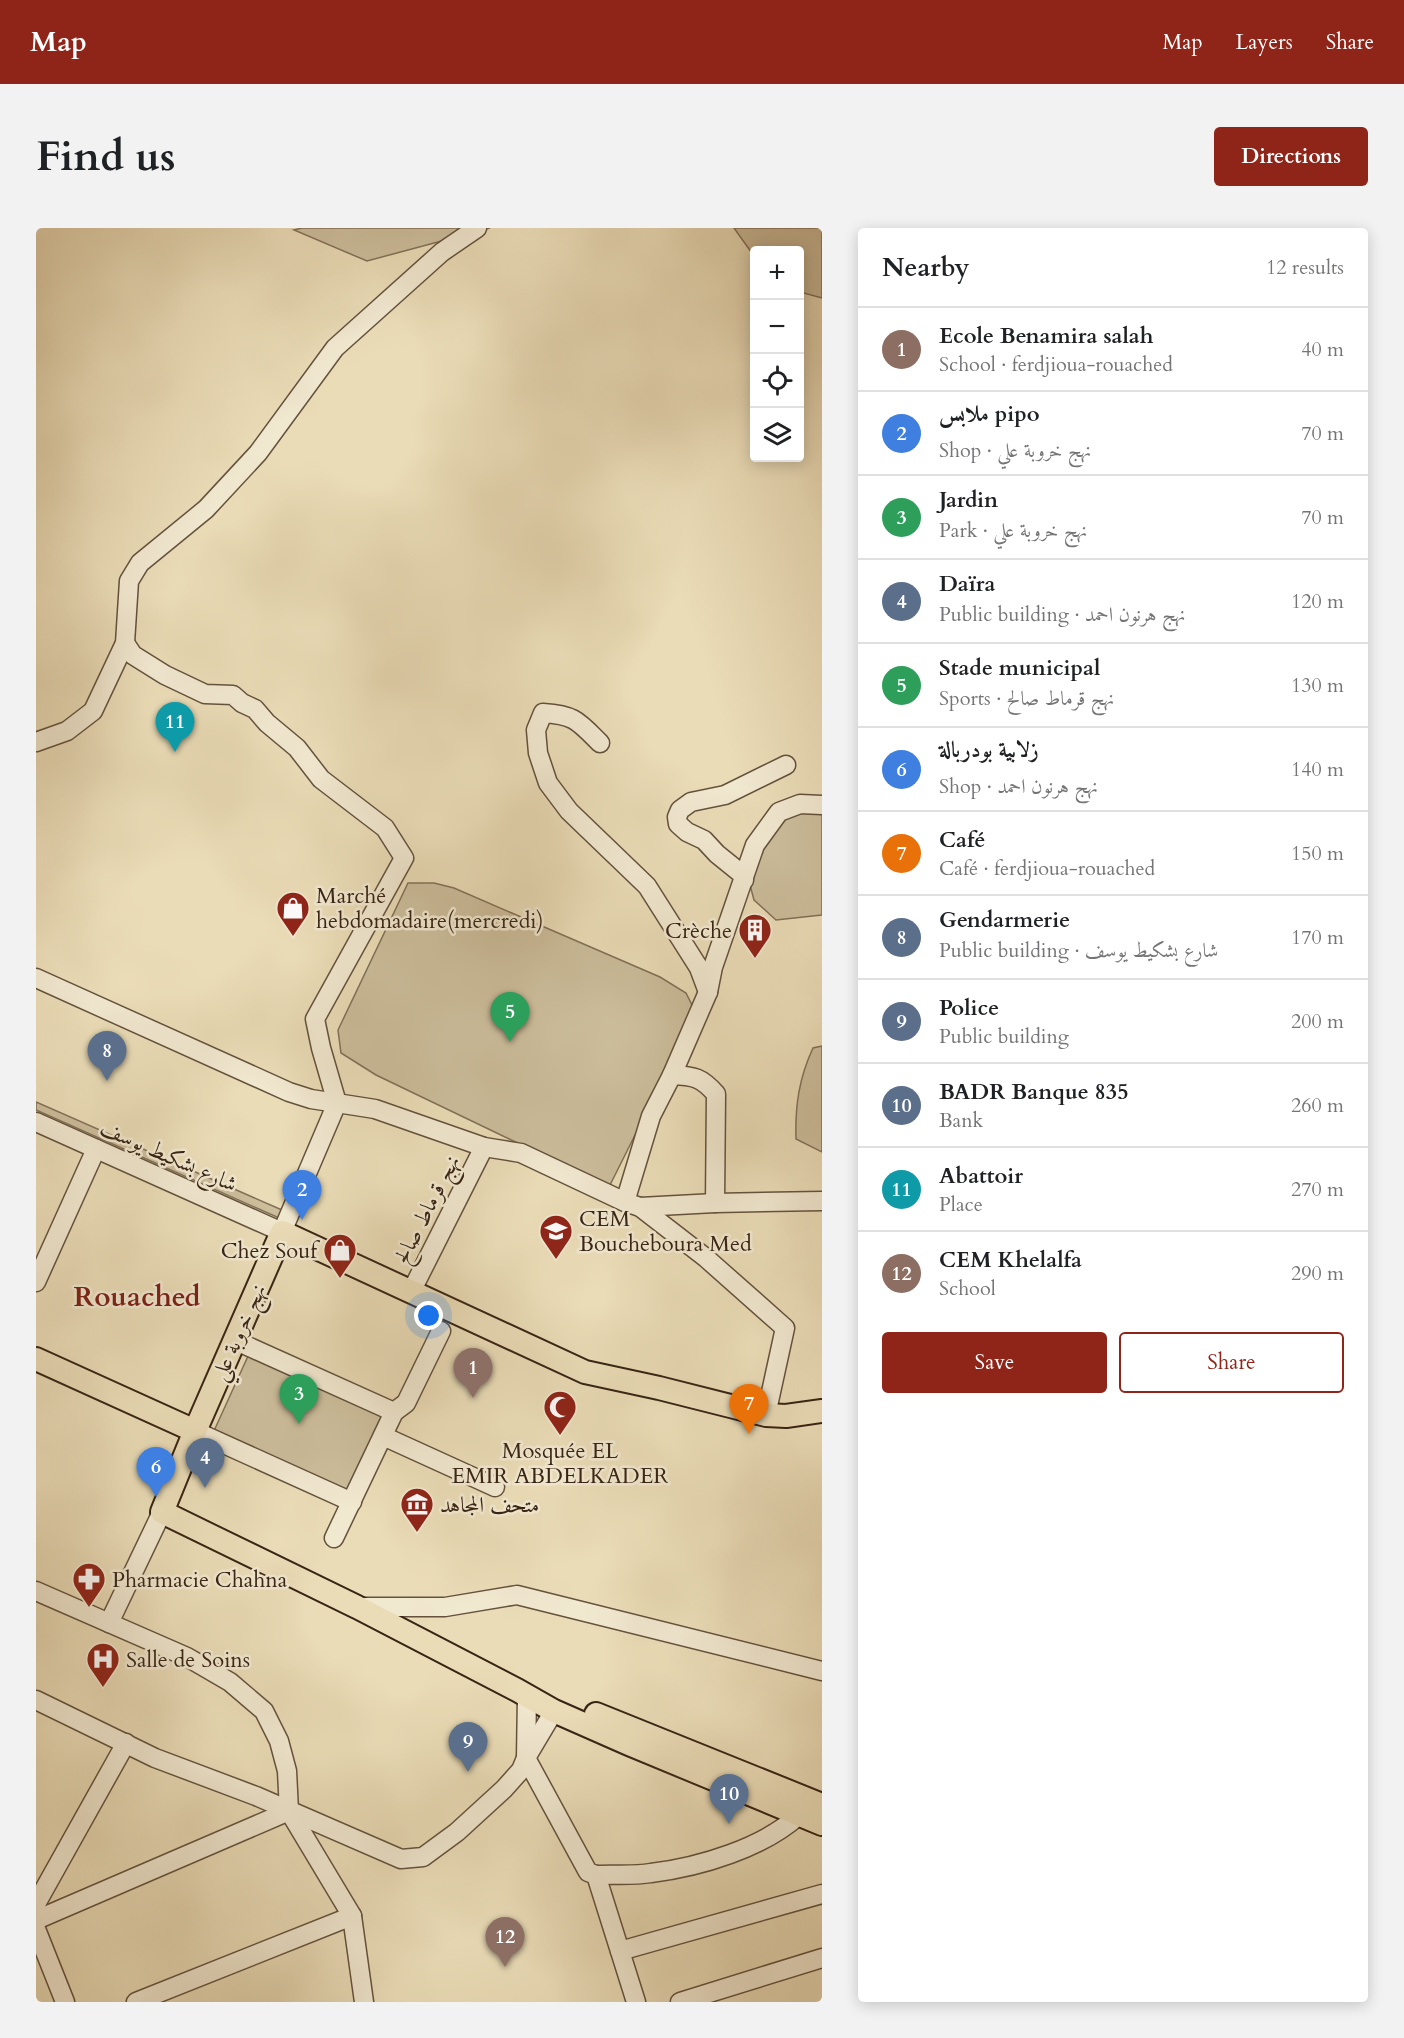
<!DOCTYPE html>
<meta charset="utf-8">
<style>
:root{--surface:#fff;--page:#f2f2f2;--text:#202124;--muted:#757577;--line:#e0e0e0;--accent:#8f2418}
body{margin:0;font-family:Cardo,Amiri,serif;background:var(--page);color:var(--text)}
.controls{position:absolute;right:18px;top:18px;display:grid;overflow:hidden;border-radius:6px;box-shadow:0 3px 15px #0003}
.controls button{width:54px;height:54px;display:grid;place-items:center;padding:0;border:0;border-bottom:2px solid var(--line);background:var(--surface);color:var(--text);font:30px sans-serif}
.you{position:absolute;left:393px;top:1088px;width:21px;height:21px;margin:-15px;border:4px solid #fff;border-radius:50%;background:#1a73e8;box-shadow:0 0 0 9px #1a73e833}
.badge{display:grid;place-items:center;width:39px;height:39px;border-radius:50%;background:var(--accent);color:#fff;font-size:20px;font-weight:700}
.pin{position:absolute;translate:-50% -50px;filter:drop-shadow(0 2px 3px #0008)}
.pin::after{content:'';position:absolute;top:32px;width:21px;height:18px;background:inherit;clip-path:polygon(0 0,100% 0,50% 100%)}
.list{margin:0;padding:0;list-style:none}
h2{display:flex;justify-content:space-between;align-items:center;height:78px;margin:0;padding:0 24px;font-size:26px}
h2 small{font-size:20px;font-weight:400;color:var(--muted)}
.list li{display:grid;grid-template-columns:39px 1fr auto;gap:18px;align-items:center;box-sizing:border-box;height:84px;padding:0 24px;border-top:2px solid var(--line)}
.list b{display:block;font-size:22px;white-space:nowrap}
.list p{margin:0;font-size:20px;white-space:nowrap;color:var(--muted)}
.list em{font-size:20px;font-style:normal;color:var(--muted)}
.actions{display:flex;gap:12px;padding:18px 24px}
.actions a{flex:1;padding:14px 0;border:2px solid var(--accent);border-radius:6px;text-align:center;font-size:21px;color:var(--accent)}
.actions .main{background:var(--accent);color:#fff}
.icon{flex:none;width:33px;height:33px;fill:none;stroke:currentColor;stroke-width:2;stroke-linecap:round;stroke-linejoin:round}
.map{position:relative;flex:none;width:786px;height:1774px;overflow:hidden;border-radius:6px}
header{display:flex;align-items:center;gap:36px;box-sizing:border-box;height:84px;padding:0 30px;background:var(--accent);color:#fff}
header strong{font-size:28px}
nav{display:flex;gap:33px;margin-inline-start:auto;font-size:21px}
.intro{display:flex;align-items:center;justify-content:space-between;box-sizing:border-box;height:144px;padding:0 36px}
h1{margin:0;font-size:42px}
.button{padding:15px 27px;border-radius:6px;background:var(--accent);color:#fff;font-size:21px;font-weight:700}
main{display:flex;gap:36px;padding:0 36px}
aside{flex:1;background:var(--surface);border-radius:6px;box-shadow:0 3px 15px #0003}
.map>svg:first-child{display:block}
.green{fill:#ccbd9b;stroke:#827058;stroke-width:1.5}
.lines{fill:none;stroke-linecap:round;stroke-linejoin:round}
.minor-casing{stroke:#64523d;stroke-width:21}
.major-casing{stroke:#382414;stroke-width:26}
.minor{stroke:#f1e8d0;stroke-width:18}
.major{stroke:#eadcb7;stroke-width:22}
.labels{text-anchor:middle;stroke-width:5;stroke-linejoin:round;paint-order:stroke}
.poi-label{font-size:22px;fill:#382414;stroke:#f1e8d0;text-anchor:start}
.street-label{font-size:22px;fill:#382414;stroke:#f1e8d0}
.district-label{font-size:28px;font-weight:bold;fill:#7a1f14;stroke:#f1e8d0}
</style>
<header>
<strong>Map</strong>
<nav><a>Map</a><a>Layers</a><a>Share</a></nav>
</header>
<div class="intro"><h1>Find us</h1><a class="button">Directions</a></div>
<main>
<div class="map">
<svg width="786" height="1774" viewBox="0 0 786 1774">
<rect width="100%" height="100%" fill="#eadcb7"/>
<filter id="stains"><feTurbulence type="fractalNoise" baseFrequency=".00333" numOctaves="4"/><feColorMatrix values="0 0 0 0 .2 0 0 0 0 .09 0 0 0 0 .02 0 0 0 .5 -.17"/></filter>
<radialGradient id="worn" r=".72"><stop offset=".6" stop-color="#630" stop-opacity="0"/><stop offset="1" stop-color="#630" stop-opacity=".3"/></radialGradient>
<g class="green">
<polygon points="266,0 454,0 331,33 258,2"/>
<polygon points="698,0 786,0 786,70 764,64 764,22 718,22 718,28"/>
<polygon points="786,577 786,687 740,692 718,672 710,642 734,596"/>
<polygon points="372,655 398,655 418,660 624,749 650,765 657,779 638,829 573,959 340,847 305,825 302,802"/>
<path d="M786,818v106l-26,-13c-1,-33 3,-61 17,-91z"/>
<polygon points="0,874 246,982 243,990 0,882"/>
<polygon points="213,1126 350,1186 315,1266 177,1205"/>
</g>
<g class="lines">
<defs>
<g id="minor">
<polyline points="0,514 31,503 57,483 89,415 93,353 104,335 170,281 222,225 299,120 406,24 441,0"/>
<path d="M564,515c-22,-22 -25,-28 -57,-30l-7,17 2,23 10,30 21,28 78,75 52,82 9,24"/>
<polyline points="708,652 707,647 681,626 668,612 651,604 642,596 641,589 644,582 655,574 689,567 750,537"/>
<polyline points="0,750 253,864 275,871 339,881 448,919 485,925 589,974 604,979 670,1030 749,1100 730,1187"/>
<path d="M636,847c22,1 29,2 44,19l-1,109"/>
<polyline points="0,894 246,1004 301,875 285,820 279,791 368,630 349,600 285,551 261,520 231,495 219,481 206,475 197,467 169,466 129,447 97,427 89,415"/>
<polyline points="589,974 615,888 636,847 672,764 677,739 719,617 743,584 764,576 786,577"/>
<polyline points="604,979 679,975 786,973"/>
<polyline points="0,1054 60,921"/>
<polyline points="375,1064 448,919"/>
<polyline points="198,1112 358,1184"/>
<polyline points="159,1203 316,1274"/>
<polyline points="347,1208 459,1259"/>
<polyline points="298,1310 358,1184 370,1175 405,1103"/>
<polyline points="0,1363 151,1429 194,1454 228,1483 243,1513 251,1543 253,1583 316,1688 328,1774"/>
<polyline points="321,1379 409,1379 481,1367 786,1443"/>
<polyline points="73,1395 126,1284"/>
<polyline points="491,1467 490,1530 552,1644 560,1647 600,1774"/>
<polyline points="0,1472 119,1530 220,1568 365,1631 387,1629 421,1604 468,1561 485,1542 490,1530 518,1483"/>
<path d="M560,1647c18,-1 37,1 55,-2 49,-6 112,-25 148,-58"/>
<polyline points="0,1676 90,1515"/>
<polyline points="0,1692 253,1583"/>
<polyline points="0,1701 29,1774"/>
<polyline points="584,1723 786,1666"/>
<polyline points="100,1774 316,1688"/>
<polyline points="644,1774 786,1730"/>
</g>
<g id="major">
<polyline points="0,1131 159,1203"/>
<polyline points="786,1183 750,1188 730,1187 623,1160 549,1144 246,1004 159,1203 126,1284 321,1379 481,1462 518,1483 593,1516 786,1596"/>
<polyline points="560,1486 786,1577"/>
</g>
</defs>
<use href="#minor" class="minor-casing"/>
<use href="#major" class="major-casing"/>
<use href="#minor" class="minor"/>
<use href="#major" class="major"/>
</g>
<defs>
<symbol id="shop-pin" viewBox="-11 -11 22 30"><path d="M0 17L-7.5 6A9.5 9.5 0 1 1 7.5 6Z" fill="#8f2418" stroke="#f1e8d0"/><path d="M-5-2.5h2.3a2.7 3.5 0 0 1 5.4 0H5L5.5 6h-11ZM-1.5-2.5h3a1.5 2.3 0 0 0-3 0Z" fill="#fff"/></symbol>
<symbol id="building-pin" viewBox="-11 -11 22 30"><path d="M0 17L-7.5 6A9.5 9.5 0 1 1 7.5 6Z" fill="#8f2418" stroke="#f1e8d0"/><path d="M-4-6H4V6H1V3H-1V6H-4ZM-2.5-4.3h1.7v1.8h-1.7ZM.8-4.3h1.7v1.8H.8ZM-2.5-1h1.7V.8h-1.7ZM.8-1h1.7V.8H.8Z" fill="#fff"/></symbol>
<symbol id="school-pin" viewBox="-11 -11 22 30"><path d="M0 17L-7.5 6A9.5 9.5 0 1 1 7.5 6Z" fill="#8f2418" stroke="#f1e8d0"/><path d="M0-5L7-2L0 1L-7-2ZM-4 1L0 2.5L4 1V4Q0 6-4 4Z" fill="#fff"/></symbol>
<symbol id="mosque-pin" viewBox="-11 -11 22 30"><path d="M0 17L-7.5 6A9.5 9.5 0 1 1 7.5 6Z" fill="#8f2418" stroke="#f1e8d0"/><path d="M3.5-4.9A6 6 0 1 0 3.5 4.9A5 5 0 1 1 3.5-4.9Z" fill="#fff"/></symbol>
<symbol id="museum-pin" viewBox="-11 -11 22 30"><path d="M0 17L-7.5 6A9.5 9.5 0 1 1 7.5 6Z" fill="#8f2418" stroke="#f1e8d0"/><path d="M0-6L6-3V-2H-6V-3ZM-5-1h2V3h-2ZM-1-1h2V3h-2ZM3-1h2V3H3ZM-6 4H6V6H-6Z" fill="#fff"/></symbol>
<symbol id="pharmacy-pin" viewBox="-11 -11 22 30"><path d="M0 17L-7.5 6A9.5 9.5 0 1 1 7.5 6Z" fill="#8f2418" stroke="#f1e8d0"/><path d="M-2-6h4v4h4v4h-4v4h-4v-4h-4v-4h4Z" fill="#fff"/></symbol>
<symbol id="hospital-pin" viewBox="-11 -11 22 30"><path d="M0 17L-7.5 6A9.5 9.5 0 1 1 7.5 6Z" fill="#8f2418" stroke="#f1e8d0"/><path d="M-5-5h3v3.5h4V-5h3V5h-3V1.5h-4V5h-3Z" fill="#fff"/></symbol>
</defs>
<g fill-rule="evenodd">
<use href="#shop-pin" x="238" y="661" width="38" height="52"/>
<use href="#building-pin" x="700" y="683" width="38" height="52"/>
<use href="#school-pin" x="501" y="984" width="38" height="52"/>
<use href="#shop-pin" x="285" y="1003" width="38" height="52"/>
<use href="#mosque-pin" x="505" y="1160" width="38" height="52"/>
<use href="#museum-pin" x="362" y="1257" width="38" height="52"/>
<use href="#pharmacy-pin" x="34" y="1332" width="38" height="52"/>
<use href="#hospital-pin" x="48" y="1412" width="38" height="52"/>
</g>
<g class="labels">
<g class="poi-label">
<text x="280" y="675">Marché<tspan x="280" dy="25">hebdomadaire(mercredi)</tspan></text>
<text x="696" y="710" text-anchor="end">Crèche</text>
<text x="543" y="998">CEM<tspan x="543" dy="25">Boucheboura Med</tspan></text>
<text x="281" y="1030" text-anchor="end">Chez Souf</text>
<text x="524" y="1230" text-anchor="middle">Mosquée EL<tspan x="524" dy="25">EMIR ABDELKADER</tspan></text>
<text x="404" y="1284">متحف المجاهد</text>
<text x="76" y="1359">Pharmacie Chahna</text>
<text x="90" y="1439">Salle de Soins</text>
</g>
<g class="street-label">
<text transform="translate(133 927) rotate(24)" y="8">شارع بشكيط يوسف</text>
<text transform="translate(390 981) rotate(-63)" y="8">نهج قرماط صالح</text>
<text transform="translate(202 1104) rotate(-66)" y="8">نهج خروبة علي</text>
</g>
<g class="district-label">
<text x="101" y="1078">Rouached</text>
</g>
</g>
<rect width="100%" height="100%" filter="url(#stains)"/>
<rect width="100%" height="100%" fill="url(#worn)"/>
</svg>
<div class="controls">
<button>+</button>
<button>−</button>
<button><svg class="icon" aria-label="locate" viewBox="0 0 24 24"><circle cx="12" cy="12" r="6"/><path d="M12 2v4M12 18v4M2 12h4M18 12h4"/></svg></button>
<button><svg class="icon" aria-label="layers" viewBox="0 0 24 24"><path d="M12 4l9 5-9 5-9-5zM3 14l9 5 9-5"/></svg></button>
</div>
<div class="you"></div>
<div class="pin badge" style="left:437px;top:1170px;background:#8d6e63">1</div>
<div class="pin badge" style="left:266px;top:992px;background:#3f7fe0">2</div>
<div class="pin badge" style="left:263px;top:1196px;background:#2e9e5b">3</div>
<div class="pin badge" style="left:169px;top:1260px;background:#5c6f8a">4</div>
<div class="pin badge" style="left:474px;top:814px;background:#2e9e5b">5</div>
<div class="pin badge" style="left:120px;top:1269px;background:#3f7fe0">6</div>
<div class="pin badge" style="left:713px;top:1206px;background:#e8710a">7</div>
<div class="pin badge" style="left:71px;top:853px;background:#5c6f8a">8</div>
<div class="pin badge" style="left:432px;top:1544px;background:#5c6f8a">9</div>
<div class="pin badge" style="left:693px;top:1596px;background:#5c6f8a">10</div>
<div class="pin badge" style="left:139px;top:524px;background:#0f9aa8">11</div>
<div class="pin badge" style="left:469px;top:1739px;background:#8d6e63">12</div>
</div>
<aside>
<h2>Nearby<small>12 results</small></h2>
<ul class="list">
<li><span class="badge" style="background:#8d6e63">1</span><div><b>Ecole Benamira salah</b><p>School · ferdjioua-rouached</p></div><em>40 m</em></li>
<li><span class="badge" style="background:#3f7fe0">2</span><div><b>ملابس pipo</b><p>Shop · نهج خروبة علي</p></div><em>70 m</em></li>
<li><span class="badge" style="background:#2e9e5b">3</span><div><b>Jardin</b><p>Park · نهج خروبة علي</p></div><em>70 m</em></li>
<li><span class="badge" style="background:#5c6f8a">4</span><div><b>Daïra</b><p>Public building · نهج هرنون احمد</p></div><em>120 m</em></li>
<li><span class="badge" style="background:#2e9e5b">5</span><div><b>Stade municipal</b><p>Sports · نهج قرماط صالح</p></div><em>130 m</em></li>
<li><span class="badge" style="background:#3f7fe0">6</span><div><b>زلابية بودربالة</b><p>Shop · نهج هرنون احمد</p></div><em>140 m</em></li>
<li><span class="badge" style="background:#e8710a">7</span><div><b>Café</b><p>Café · ferdjioua-rouached</p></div><em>150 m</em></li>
<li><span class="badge" style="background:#5c6f8a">8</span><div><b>Gendarmerie</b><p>Public building · شارع بشكيط يوسف</p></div><em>170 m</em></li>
<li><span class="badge" style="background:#5c6f8a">9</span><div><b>Police</b><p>Public building</p></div><em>200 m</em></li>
<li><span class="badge" style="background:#5c6f8a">10</span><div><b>BADR Banque 835</b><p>Bank</p></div><em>260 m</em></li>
<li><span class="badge" style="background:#0f9aa8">11</span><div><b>Abattoir</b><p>Place</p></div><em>270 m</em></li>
<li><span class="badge" style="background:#8d6e63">12</span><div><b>CEM Khelalfa</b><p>School</p></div><em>290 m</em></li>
</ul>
<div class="actions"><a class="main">Save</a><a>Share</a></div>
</aside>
</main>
